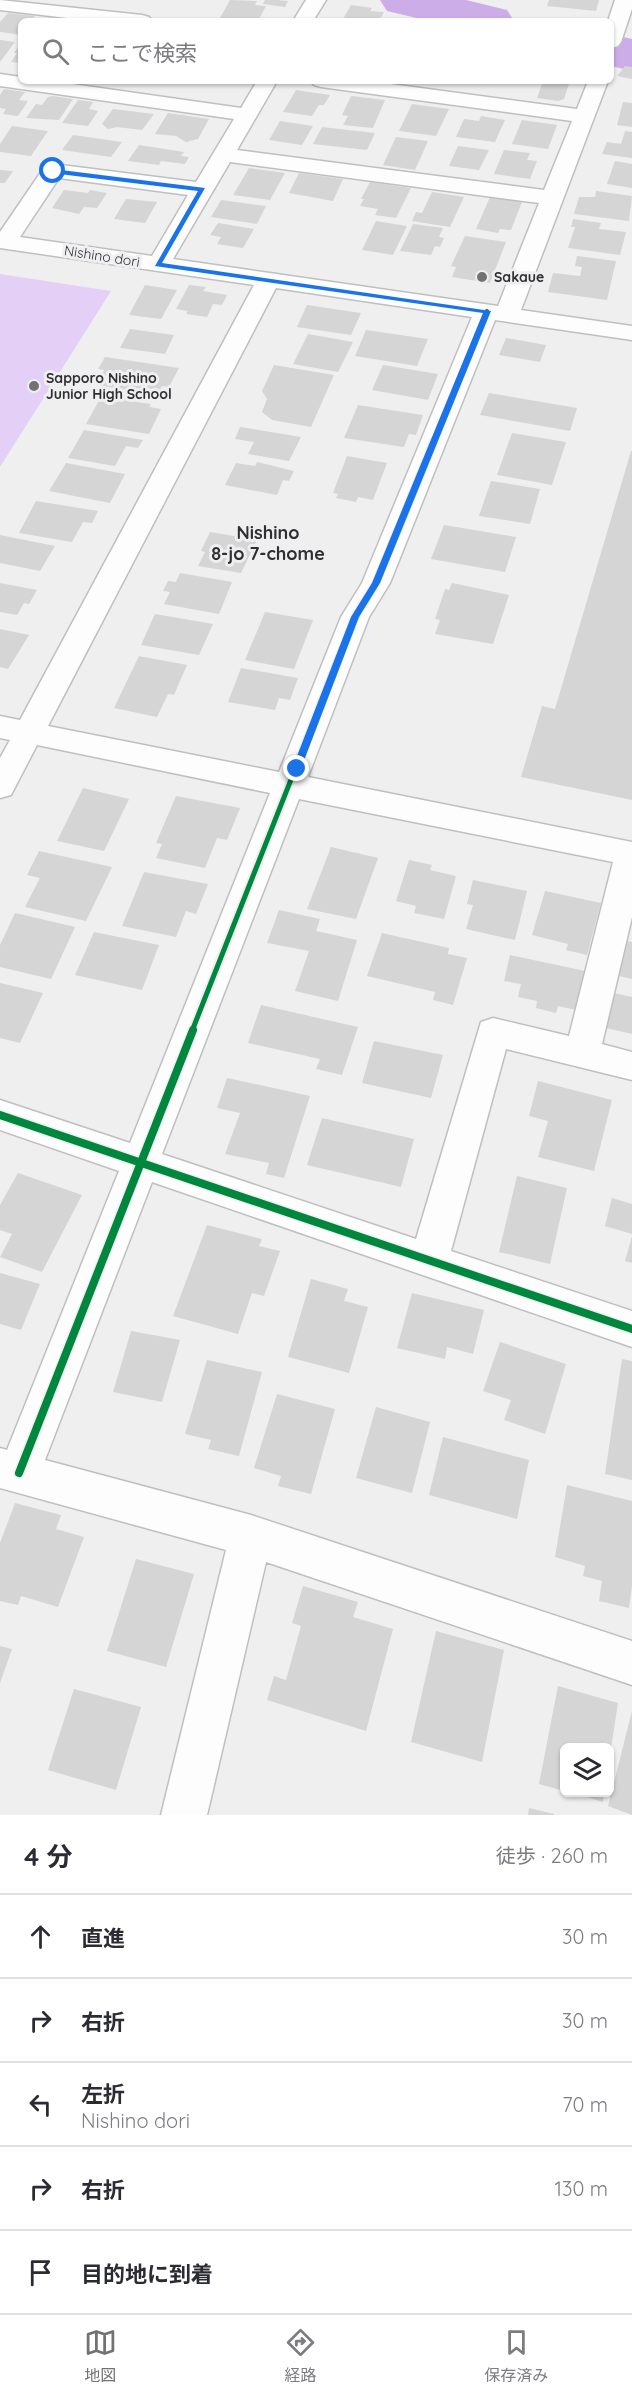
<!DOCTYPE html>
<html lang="ja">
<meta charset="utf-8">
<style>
:root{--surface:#fff;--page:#f7f7f7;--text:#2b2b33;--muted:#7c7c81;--line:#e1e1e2;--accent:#737273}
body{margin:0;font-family:Quicksand,"Noto Sans JP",sans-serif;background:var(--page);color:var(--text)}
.controls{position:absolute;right:18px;bottom:18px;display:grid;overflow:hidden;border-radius:9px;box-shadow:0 2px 4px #0004}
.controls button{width:54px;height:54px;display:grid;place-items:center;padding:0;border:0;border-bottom:2px solid var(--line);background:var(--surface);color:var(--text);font:30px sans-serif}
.stop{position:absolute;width:18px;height:18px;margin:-14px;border:4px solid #1a73e8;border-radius:50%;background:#fff}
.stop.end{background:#1a73e8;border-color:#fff;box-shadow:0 2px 6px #0008}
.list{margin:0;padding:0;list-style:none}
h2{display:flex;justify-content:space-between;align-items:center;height:78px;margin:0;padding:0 24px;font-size:26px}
h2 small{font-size:20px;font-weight:400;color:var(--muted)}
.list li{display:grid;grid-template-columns:39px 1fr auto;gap:18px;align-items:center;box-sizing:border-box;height:84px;padding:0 24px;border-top:2px solid var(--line)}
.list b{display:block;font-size:22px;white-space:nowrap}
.list p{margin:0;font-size:20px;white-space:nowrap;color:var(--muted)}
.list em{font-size:20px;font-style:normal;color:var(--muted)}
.icon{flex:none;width:33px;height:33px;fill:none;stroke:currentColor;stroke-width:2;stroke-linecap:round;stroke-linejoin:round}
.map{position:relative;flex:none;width:632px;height:1815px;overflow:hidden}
.search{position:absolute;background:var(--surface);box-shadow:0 2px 4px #0004;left:18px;right:18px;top:18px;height:66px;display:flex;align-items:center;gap:15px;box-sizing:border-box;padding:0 21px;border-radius:9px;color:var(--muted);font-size:22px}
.sheet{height:498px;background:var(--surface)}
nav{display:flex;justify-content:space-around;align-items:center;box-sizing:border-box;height:84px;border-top:2px solid var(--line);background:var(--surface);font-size:16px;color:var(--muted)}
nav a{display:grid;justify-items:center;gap:3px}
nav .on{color:var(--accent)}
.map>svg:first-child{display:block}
.green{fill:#e4d0f6}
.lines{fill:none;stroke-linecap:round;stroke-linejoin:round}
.river{fill:#cdade8;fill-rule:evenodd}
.building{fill:#d5d5d6}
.minor-casing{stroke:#c0bfc0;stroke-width:3}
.minor{fill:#fdfdfd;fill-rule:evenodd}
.cycleway-far2-casing{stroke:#efeef1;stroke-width:6}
.cycleway-far1-casing{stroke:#efeef1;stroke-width:9}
.cycleway-casing{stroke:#efeef1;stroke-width:11}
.cycleway-far2{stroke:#00873e;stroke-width:4}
.cycleway-far1{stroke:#00873e;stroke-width:5}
.cycleway{stroke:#00873e;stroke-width:8}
.route{fill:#1a73e8}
.poi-dot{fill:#737273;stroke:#efeef1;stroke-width:2}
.labels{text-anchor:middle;stroke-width:6;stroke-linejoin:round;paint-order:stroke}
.far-street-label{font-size:14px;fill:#302f30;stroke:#efeef1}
.far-poi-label{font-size:14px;font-weight:bold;fill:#302f30;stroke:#efeef1;text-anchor:start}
.neighbourhood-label{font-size:18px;font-weight:bold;fill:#302f30;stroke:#efeef1}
</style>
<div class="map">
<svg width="632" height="1815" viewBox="0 0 632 1815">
<rect width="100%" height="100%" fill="#efeff0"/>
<polygon class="green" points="0,274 111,291 0,467"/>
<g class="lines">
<g class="river">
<polygon points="380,0 466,0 507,10 514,21 429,21 387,11"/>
<polygon points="611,34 632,39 632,71 611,66"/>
</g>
</g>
<g class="building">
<polygon points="230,0 257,1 255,5 266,6 258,21 220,18"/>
<polygon points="265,0 277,0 288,1 285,7 263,4"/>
<polygon points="549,0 599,0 596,11 547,6"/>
<polygon points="351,5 372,8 370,11 384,12 379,21 342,21"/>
<polygon points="8,13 35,16 31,21 21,21 21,35 0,32 0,22"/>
<polygon points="0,40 15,42 0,62"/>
<polygon points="21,42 21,63 11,62 17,53 14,53"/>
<polygon points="625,66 632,67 632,79 617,76"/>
<polygon points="543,81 570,81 564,99 558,101 537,98"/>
<polygon points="4,89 25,92 19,100 28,101 18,116 3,114 6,109 0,108 0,95"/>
<polygon points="296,90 330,95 324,105 319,105 312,116 283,112"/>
<polygon points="53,96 73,99 59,120 26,118 36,104 42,105 48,97"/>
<polygon points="351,96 385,100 373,128 343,125 348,116 342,115"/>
<polygon points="78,100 93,102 89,109 98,111 88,126 62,123"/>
<polygon points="623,102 632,103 632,127 617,125"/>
<polygon points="412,104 449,109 436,136 399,131"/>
<polygon points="113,109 154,114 142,130 117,127 108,129 102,124"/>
<polygon points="168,113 209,119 198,139 186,142 176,136 155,134"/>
<polygon points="481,116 505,120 495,142 456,137 464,119 479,121"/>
<polygon points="522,120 557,125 548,149 512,144"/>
<polygon points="280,121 313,126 302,145 269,140"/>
<polygon points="12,126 48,131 31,156 0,152 0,144"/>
<polygon points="322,127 375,133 367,150 313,144"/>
<polygon points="625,131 632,132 632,158 602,154 607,142 621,144"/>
<polygon points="73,135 122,142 111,157 62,150"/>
<polygon points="396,137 428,141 415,170 383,165"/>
<polygon points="139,145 184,152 181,156 189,157 185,164 161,161 159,165 128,161"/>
<polygon points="458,146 489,150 479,170 449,166"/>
<polygon points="504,150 530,153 527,160 537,161 530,179 494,174"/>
<polygon points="615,161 632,164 632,188 607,184"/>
<polygon points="249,168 285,173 270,200 233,195"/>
<polygon points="0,170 13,171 5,183 0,183"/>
<polygon points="299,173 343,179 333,201 289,193"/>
<polygon points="370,182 411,188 396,218 375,215 378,209 360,206 364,199 361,199"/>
<polygon points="64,190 88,193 90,190 107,193 97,208 84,207 79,214 52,208"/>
<polygon points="596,191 632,196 629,221 574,214 579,197 595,197"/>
<polygon points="432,192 464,197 450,227 412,221 416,212 422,213"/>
<polygon points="490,197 522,202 511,230 500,229 498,233 476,229"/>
<polygon points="126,199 157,202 145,223 114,219"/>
<polygon points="221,200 266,206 257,224 211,217"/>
<polygon points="573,219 601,223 599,229 626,232 620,255 568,248 575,227 571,227"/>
<polygon points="376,221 407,226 393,255 362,250"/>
<polygon points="218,223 254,229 243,248 217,244 221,237 210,235"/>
<polygon points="413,224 443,228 439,237 444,238 440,247 435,246 431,255 400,251"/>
<polygon points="465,236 506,242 490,283 452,277 456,267 451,266"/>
<polygon points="577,256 616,261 607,300 548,292 553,273 580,276 582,267 575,266"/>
<polygon points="145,285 177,290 161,319 129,315"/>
<polygon points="189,285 206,287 203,291 227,295 222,305 213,304 207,317 186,314 188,311 176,309"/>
<polygon points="307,305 361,313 351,335 297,327"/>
<polygon points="130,329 174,335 165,354 120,348"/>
<polygon points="366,330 428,339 417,366 355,356"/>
<polygon points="308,334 353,342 338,372 293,364"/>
<polygon points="506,338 546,345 540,362 499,355"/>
<polygon points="105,357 179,368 169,387 162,386 157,395 96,385 104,370 98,369"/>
<polygon points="274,365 334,375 311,427 272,420 262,412 267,399 262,391"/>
<polygon points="383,365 438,374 428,400 372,390"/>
<polygon points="489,393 577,408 570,431 480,415"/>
<polygon points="101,397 151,404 149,407 161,409 149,434 86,424"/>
<polygon points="358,405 423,415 416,435 409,434 404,447 344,438"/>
<polygon points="240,427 301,437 289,461 248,454 254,442 235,439"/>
<polygon points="84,430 143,440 138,448 126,446 115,466 68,458"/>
<polygon points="512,433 566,442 552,485 497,475"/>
<polygon points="631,451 632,451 632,800 521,777 542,706 555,709"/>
<polygon points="347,456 387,463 373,500 358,497 356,502 336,498 338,494 333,493"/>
<polygon points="257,462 294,471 289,481 283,480 277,495 225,485 236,463 255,466"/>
<polygon points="66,463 125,474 110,503 49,491"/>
<polygon points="491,481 540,489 530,524 479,516"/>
<polygon points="36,501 98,511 92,523 83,522 72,542 19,533"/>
<polygon points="444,525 516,537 505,572 431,559"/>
<polygon points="210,532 257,540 241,573 198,566 205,552 201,551"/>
<polygon points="0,535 55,546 40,571 0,563"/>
<polygon points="180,573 232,582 219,614 164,604 170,592 163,591 168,581 176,582"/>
<polygon points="0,583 37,590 29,604 24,603 17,615 0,612"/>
<polygon points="452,583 509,595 493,644 435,634 440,620 435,619 445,589 449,590"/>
<polygon points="265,612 313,620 294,669 245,660"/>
<polygon points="155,614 213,624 199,655 141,645"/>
<polygon points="0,629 29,635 8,669 0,667"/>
<polygon points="139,656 187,665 174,695 168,694 157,717 114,708"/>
<polygon points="241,668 298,678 290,700 279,698 275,710 228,702"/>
<polygon points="83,788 129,799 104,851 57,841"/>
<polygon points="176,796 240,808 227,840 217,838 205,868 156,858 162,844 156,843"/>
<polygon points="331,847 378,858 356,919 307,909"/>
<polygon points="39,851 112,867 86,921 25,907 40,878 27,875"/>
<polygon points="409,860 432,865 430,870 456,876 444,919 414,913 416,906 396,901"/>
<polygon points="144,872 208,884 196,914 186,911 176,937 122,926"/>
<polygon points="473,880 527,891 515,940 466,929 473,905 467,904"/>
<polygon points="545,891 601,903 587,955 566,950 568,944 532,935"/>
<polygon points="279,910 320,919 316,931 357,940 338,1001 295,991 309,951 267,943"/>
<polygon points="15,913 75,927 51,979 0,967 0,945"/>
<polygon points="94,932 159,945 142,990 75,975"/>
<polygon points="382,933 449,948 448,954 467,958 453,1005 433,1000 435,992 367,976"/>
<polygon points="623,940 632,942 632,979 615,975"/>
<polygon points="510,955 585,971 576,1010 558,1006 556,1013 536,1008 537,1001 518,997 521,984 504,981"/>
<polygon points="0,983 43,993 20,1043 0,1038"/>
<polygon points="609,992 632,997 632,1034 602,1027"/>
<polygon points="261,1005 358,1027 342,1075 316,1069 320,1059 248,1043"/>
<polygon points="374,1041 443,1055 431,1098 362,1083"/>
<polygon points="227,1078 310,1096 284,1178 266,1174 269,1163 225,1154 240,1113 217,1108"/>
<polygon points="538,1081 612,1100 594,1171 538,1157 548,1121 529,1116"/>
<polygon points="322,1118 414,1139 401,1187 307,1165"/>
<polygon points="18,1173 82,1195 42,1272 0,1257 12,1234 0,1230 0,1205"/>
<polygon points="517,1176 567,1188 550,1264 499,1252"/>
<polygon points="612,1198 632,1204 632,1234 605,1226"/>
<polygon points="207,1225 262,1239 259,1246 280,1251 264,1296 252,1293 238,1334 173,1316"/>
<polygon points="632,1236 632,1263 625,1261"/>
<polygon points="0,1273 40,1284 21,1330 0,1324"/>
<polygon points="311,1279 348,1289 344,1301 368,1307 349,1373 288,1357"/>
<polygon points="412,1293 484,1310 473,1354 447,1347 445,1359 397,1348"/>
<polygon points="131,1331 180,1340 162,1402 113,1392"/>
<polygon points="500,1342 566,1364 545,1434 504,1420 511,1400 483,1391"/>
<polygon points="622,1359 632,1361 632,1480 605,1474"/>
<polygon points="207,1360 262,1372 239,1456 208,1449 211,1440 185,1434"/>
<polygon points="277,1394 335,1409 311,1494 278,1486 281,1476 254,1468"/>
<polygon points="376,1407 430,1422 412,1493 356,1478"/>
<polygon points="443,1437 529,1460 517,1519 429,1495"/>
<polygon points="567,1485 632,1501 632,1586 629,1608 599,1601 602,1581 583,1576 585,1566 555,1557"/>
<polygon points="15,1503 61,1515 56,1529 84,1537 58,1607 21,1596 18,1605 0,1601 0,1543"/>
<polygon points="136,1559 194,1574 166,1667 107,1651"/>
<polygon points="303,1586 358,1602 353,1617 393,1629 366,1731 267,1700 274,1676 286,1680 301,1626 292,1623"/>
<polygon points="436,1631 504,1650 482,1762 411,1742"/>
<polygon points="0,1646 12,1649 0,1683"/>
<polygon points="558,1686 618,1703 611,1748 564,1748 564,1791 539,1784"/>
<polygon points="74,1689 141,1707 116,1790 48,1770"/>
<polygon points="632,1711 632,1815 608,1806"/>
<polygon points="570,1792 604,1792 603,1802"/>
<polygon points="529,1808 554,1814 554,1815 528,1815"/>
</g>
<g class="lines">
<defs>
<g id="minor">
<polygon points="0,0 142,15 149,17 152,21 92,21 0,10"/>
<polygon points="306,0 326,0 313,21 293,21"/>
<polygon points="615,0 632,0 632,9 621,42 618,46 611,48 611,21 608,21"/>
<path d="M0,74l21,3v4h30l190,27 16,-27h20l-40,69 307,40 28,-69 -251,-34 -7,-2 -3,-4h57l209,28 11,-28h20l-87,229 111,16v14l-137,-20 -105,263 -21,34 -61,160 324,65v75l-30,127 30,8v28l-126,-31 -55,202 181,60v36l-480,-165 -107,278 206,55 381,126v44l-366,-123 -59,253h-46l65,-265 -226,-62v-40l7,2 112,-279 -119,-41v-30l130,43 140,-350 -233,-48 -26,50 -11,3v-40l10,-18 -10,-2v-22l20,4 234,-435 -254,-37v-16l45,-66 8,-2 143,18 38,-63 -234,-33zM230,162l309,41 -41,103 -325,-47zM59,178l129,17 -36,61 -132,-19zM276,288l196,29 -110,266 -21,34 -62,155 -231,-46zM299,799l314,63 -44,174 -76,-18 -12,4 -65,217 -254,-85z"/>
</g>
</defs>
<use href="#minor" class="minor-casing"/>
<use href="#minor" class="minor"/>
<defs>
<polyline id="cycleway-far2" points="433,443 487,311"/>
<polyline id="cycleway-far1" points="192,1031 355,617 376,583 434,441"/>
<g id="cycleway">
<polyline points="0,1115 632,1329"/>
<polyline points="19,1473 193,1030"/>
</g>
</defs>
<use href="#cycleway-far2" class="cycleway-far2-casing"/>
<use href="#cycleway-far1" class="cycleway-far1-casing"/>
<use href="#cycleway" class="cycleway-casing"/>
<use href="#cycleway-far2" class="cycleway-far2"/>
<use href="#cycleway-far1" class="cycleway-far1"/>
<use href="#cycleway" class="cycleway"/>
</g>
<polygon class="route" points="53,169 205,188 162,263 491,311 380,583 359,617 300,771 292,769 351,617 372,583 483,313 155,266 198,191 51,173"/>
<g class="poi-dot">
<circle cx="482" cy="277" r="6"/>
<circle cx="34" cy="386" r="6"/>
</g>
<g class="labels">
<g class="far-street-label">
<text transform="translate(102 256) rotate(9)" y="5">Nishino dori</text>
</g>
<g class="far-poi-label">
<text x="494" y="282">Sakaue</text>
<text x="46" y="383">Sapporo Nishino<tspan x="46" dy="16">Junior High School</tspan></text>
</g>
<g class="neighbourhood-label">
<text x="268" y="539">Nishino<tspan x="268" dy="21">8-jo 7-chome</tspan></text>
</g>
</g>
</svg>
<div class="controls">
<button><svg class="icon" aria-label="layers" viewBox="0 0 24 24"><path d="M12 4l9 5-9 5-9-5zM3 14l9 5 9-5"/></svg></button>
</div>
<div class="stop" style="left:53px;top:171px"></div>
<div class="stop end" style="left:297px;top:769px"></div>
<div class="search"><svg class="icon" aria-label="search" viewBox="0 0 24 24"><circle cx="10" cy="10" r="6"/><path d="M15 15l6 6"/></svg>ここで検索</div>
</div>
<section class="sheet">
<h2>4 分<small>徒歩 · 260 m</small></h2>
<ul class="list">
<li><svg class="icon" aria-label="ahead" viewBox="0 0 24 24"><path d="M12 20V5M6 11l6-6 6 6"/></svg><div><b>直進</b></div><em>30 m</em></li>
<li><svg class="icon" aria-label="right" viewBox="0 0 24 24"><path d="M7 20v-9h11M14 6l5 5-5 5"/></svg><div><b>右折</b></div><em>30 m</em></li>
<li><svg class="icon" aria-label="left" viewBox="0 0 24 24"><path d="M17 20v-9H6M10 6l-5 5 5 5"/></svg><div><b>左折</b><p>Nishino dori</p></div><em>70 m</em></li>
<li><svg class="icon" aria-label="right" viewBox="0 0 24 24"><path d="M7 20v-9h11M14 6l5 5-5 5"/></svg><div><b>右折</b></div><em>130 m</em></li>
<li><svg class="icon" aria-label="arrive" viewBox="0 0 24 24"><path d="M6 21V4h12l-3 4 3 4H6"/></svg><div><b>目的地に到着</b></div></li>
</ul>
</section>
<nav>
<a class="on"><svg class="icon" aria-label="map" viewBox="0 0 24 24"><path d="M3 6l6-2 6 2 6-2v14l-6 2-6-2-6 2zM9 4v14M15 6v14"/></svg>地図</a>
<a><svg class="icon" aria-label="directions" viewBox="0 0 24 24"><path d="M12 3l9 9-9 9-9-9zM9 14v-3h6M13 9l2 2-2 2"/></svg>経路</a>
<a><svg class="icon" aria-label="saved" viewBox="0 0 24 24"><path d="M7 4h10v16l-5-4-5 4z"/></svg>保存済み</a>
</nav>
